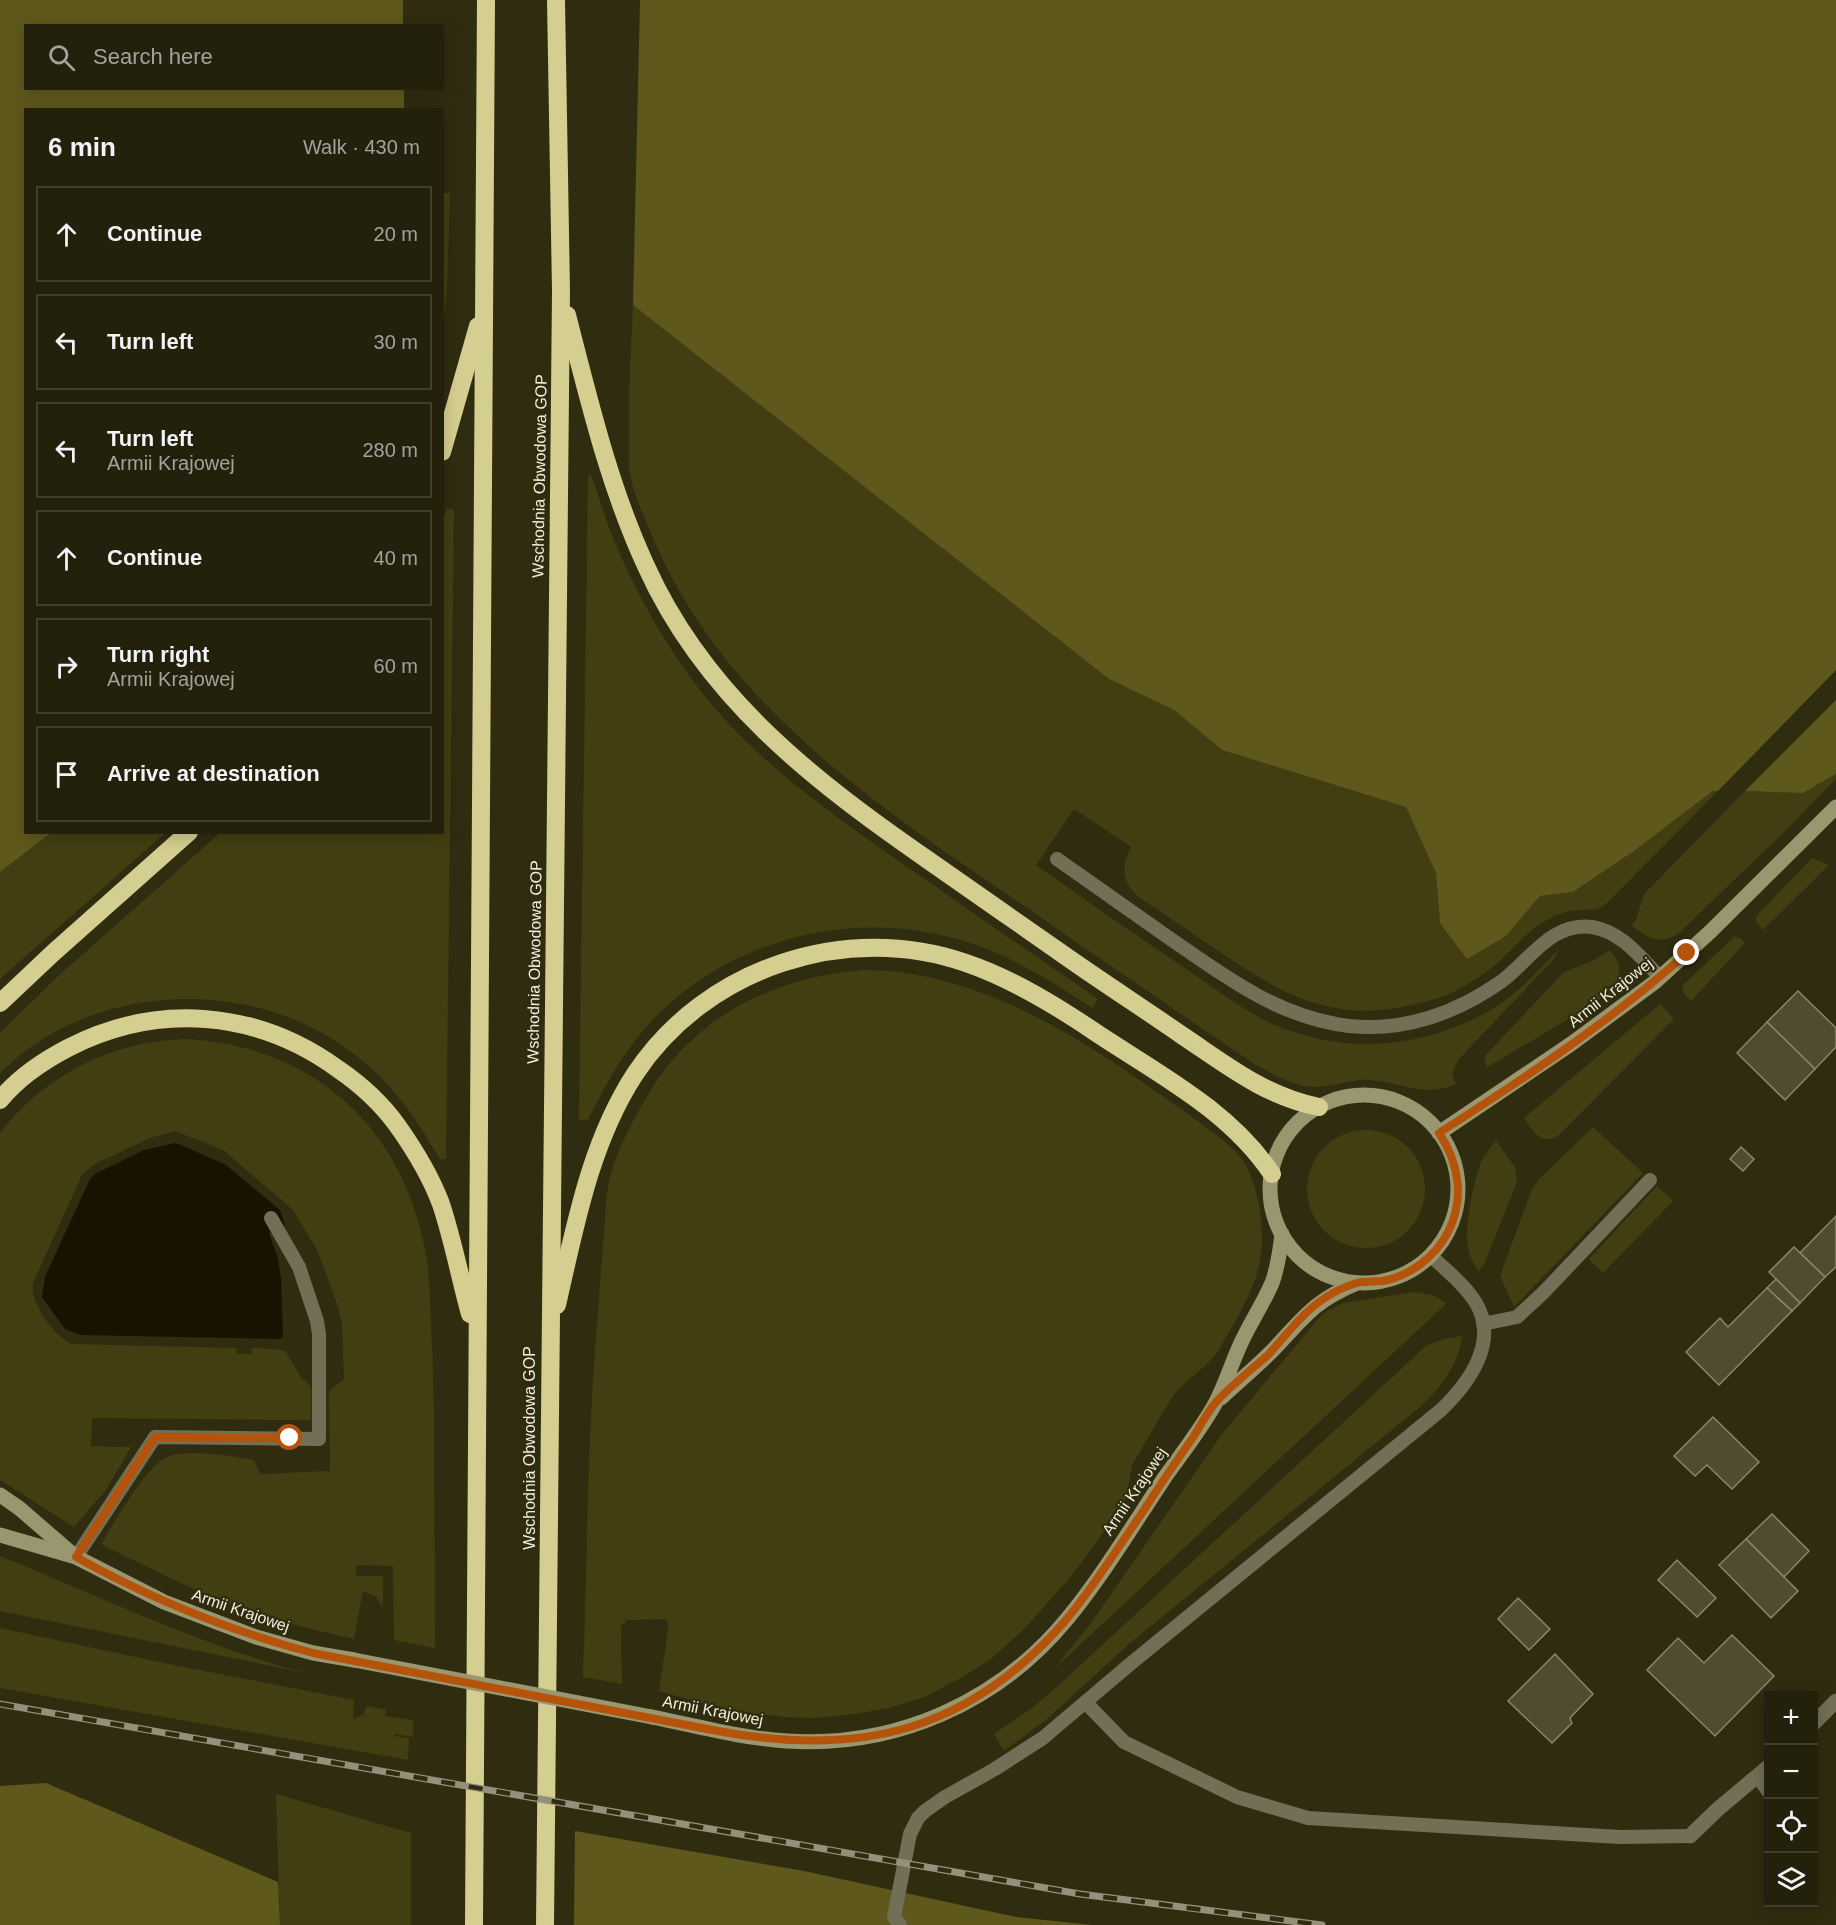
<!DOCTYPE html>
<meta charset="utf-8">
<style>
:root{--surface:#23210c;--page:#2f2e1a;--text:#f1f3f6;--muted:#a3a39d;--line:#403e2d}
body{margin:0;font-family:Arial,sans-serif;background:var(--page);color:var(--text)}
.controls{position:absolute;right:18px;bottom:18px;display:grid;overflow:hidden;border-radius:0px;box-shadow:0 3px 15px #0003}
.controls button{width:54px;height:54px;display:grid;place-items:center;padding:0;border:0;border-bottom:2px solid var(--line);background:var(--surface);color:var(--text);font:30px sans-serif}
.stop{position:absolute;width:18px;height:18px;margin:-14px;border:4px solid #b45309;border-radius:50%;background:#fff}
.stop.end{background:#b45309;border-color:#fff;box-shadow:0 2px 6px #0008}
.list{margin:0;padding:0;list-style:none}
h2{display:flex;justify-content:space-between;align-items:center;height:78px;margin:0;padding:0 24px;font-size:26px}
h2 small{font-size:20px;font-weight:400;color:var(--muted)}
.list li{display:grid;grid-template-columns:39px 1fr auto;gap:18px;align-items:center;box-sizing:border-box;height:96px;margin:0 12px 12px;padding:0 12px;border:2px solid var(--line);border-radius:0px}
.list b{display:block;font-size:22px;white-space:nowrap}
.list p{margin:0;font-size:20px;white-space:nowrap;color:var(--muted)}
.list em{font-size:20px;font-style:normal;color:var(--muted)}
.icon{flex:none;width:33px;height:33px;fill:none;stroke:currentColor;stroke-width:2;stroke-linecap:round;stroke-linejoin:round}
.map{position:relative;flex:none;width:1836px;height:1925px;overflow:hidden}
.search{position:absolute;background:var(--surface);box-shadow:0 3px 15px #0003;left:24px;top:24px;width:420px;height:66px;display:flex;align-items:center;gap:15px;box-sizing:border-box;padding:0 21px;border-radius:0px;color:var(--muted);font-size:22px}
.panel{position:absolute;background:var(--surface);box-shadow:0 3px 15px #0003;left:24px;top:108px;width:420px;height:726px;border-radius:0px}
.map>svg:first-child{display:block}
.green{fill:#433e12}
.forest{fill:#5f581c}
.water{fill:#171300}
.building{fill:#4f4c30;stroke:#8a8769;stroke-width:1.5}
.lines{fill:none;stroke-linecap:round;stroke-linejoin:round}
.lane{stroke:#726f57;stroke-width:14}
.street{stroke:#726f57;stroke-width:15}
.secondary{stroke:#9a966f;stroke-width:15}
.highway{stroke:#d4ce91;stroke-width:18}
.rail-casing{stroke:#93917b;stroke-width:7}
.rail{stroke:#2f2c10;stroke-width:4.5;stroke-dasharray:14;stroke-linecap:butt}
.secondary-bridge{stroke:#9a966f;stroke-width:15}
.route{stroke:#b45309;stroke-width:8}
.labels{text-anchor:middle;stroke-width:4.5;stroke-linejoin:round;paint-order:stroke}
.street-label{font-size:16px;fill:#f0efde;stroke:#2f2c10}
</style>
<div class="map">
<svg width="1836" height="1925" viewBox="0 0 1836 1925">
<rect width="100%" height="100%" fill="#2f2c10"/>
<g class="green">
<polygon points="443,193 450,193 447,291 443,326"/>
<path d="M633,305l476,374 65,31 48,40 184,57 30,66 4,50 66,13 34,-40 33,-4 61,-41 79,-60h5l-113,114c-10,7 -15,4 -26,5 -10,0 -22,4 -30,9 -22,11 -37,32 -55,47 -10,8 -21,15 -31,21 -15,9 -34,14 -51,18 -80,19 -132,-12 -195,-55 -27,-18 -53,-36 -80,-54 -15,-15 -16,-30 -6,-49l-57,-38 -38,56c50,35 99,70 150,104 29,19 57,42 89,56 73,31 151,23 219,-17 24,-15 44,-37 64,-58l-3,8 -97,102 -6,14 4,10c-38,16 -60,-6 -97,-4 -19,2 -37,10 -56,6 -17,-4 -32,-13 -47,-21 -80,-54 -160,-109 -239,-164 -143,-97 -294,-198 -364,-363 -8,-20 -20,-43 -23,-65 -2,-12 -1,-24 -1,-37 -1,-44 2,-87 4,-131z"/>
<path d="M588,474l4,2c7,21 13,43 22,64 21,51 49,101 82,145 59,78 144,135 223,190 60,42 119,83 179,124l-6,9c-39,-26 -80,-52 -125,-66 -102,-33 -219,-9 -299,63 -36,32 -59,72 -80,115h-9z"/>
<path d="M447,509h7l-8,650h-6c-26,-44 -49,-78 -90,-108 -102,-76 -259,-69 -350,22v-40l2,-2 54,-53 164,-145 222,-1v-311z"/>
<path d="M1836,774v5l-57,58 -100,96c-20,13 -31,5 -48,-8l5,-5 8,-26 101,-103 58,2z"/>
<polygon points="51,833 165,833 0,979 0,872"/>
<polygon points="1812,858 1829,865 1763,930 1756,922 1756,916"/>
<polygon points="1734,937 1740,938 1745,943 1691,1001 1683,992 1683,985"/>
<path d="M1609,950c11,10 14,24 5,37 -8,11 -23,17 -34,25 -31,19 -62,37 -93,55l-3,-8 1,-3 78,-83 33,-14z"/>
<path d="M863,970c116,0 220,69 312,135 18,13 54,36 67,54 16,22 23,70 19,97 -4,27 -18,51 -31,75 -5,7 -9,16 -14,23 -13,17 -33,27 -45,45l-39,66 -7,37 -40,56 -18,23 -42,47 -34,31 -30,19 -37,19 -35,11 -34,6 -42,4 -28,-1 -59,-7 -67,-19 9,-61 -1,-11 -41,1v3l-5,1 1,60 -39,-7c4,-109 4,-219 12,-327 3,-40 6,-79 9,-118 2,-17 1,-34 5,-50 4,-22 20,-55 32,-75 6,-10 12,-22 19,-31 49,-67 121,-99 203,-106z"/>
<path d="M1660,1004l14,15 -116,117c-17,10 -25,-5 -34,-18z"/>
<path d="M186,1039c126,7 215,86 239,210 5,25 5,51 6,77 2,36 3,72 3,109 0,71 1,142 1,213l-41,-8 -1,-74 -37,-1v11h27v32l-7,-11 -13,-6 -9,48c-44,-10 -90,-20 -132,-38 -41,-17 -81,-37 -121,-57 15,-23 43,-76 66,-87 18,-9 68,-1 87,3l6,14 70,-3 -1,-80 15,-12 -2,-56 -6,-22 -19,-51 -24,-40 -70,-60 -48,-19 -25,7 -57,27 -11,10 -49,108c-4,19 22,54 39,61l164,4 1,6h15v-6l33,2 15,26 11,11v33l-219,-2 -1,28 40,1 -25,43 -32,37 -74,-47v-347c46,-59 112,-92 186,-94z"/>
<polygon points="1593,1127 1643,1173 1514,1307 1500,1276 1532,1189 1539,1179"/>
<circle cx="1366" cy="1189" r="59"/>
<path d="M1496,1141l19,26 2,15 -33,83 -6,6c-6,-9 -10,-19 -11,-31 -1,-18 7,-63 15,-80 4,-7 9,-13 14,-19z"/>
<polygon points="1657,1186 1673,1201 1603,1273 1589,1259"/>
<polygon points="1415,1292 1432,1295 1447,1303 1053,1670 1091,1623 1222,1434 1319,1318 1327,1311 1343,1303"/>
<path d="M1462,1336c-4,30 -20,50 -42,71l-290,236 -83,76 -43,32 -10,-17 38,-26 29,-25 366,-338 17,-6z"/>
<path d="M0,1556c103,41 202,91 311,118l-311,-63z"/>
<polygon points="0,1628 164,1663 354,1700 353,1719 363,1715 367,1706 386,1710 385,1716 413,1720 413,1737 395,1734 394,1736 409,1738 408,1760 0,1688"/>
<polygon points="276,1794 411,1833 411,1925 280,1925"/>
</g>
<g class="forest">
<polygon points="0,0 403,0 403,25 26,26 26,88 404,89 404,109 26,110 26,832 51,833 0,872"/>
<polygon points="640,0 1836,0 1836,670 1718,791 1713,791 1634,851 1573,892 1540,896 1506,936 1467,959 1440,923 1436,873 1406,807 1222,750 1174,710 1109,679 633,305"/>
<polygon points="1836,700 1836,774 1803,793 1745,791"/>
<polygon points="46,1783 278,1882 280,1925 0,1925 0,1786"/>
<polygon points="575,1831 804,1871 1016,1917 1092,1925 574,1925"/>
</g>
<polygon class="water" points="176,1143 226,1165 280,1210 285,1225 269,1233 278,1259 281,1279 283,1336 280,1339 80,1335 65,1329 42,1297 45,1277 90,1179 95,1174 144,1150"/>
<g class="building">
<polygon points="1798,991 1836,1028 1836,1047 1815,1069 1767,1022"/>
<polygon points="1767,1022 1815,1069 1785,1100 1737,1053"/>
<polygon points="1741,1147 1754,1159 1743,1171 1730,1159"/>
<polygon points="1836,1216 1836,1267 1825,1277 1800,1253"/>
<polygon points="1794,1247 1825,1277 1800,1303 1769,1272"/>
<polygon points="1776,1279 1800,1303 1792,1311 1767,1288"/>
<polygon points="1767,1288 1792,1311 1719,1385 1686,1352 1720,1318 1728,1327"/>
<polygon points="1713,1417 1759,1462 1732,1489 1707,1465 1695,1476 1674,1456"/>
<polygon points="1772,1514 1809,1551 1784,1577 1746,1539"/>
<polygon points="1746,1539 1798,1591 1771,1618 1719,1565"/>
<polygon points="1677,1560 1716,1598 1697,1617 1658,1580"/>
<polygon points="1518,1598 1550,1629 1529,1650 1498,1619"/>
<polygon points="1732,1635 1774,1676 1715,1736 1647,1670 1678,1638 1704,1663"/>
<polygon points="1555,1654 1593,1694 1570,1718 1572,1723 1552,1743 1508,1701"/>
</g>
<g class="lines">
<g class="lane">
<path d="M1057,859c38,27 77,54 115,81 55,38 108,78 177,86 55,6 108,-13 153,-45 28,-21 49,-59 90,-54 30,5 48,30 68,50"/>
<polyline points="1483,1324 1517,1317 1544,1292 1650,1180"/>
<polyline points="76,1557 155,1437 319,1439 319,1334 317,1321 299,1267 271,1218"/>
<polyline points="1086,1703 1124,1742 1237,1797 1308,1818 1620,1837 1690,1836"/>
<polyline points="1758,1777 1768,1791"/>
<path d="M900,1925l-6,-8 16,-83 8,-16 7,-7 20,-14 50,-28 48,-31 86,-73 312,-255c28,-27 58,-68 35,-107 -11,-18 -30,-33 -45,-47"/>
</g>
<g class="street">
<polyline points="1814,1723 1836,1701"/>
<polyline points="1690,1836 1718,1809 1768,1767"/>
</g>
<g class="secondary">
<circle cx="1364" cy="1189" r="94"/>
<polyline points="1439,1133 1571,1044 1655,982 1711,931 1836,807"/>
<path d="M1221,1398c17,-16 35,-31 51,-47 31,-32 41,-50 85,-68"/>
<polyline points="0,1495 19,1508 71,1553"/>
<polyline points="0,1535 76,1557 164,1602 256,1637 313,1653 354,1660"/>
<path d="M652,1717c45,9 89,21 135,24 108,7 211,-38 280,-122 36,-44 66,-94 98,-142 17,-24 37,-49 51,-75 10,-19 16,-40 25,-59 9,-20 22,-39 31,-60 6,-16 8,-32 10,-49"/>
</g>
<g class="highway">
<path d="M567,315c22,85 42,171 79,251 59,131 168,215 282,294 49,34 97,68 146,102 36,25 73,49 109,74 45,30 82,60 136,71"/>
<polyline points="442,452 478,326"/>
<polyline points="0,1003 53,953 189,832"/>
<path d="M0,1100c18,-22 43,-39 68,-52 89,-46 189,-38 270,21 22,15 43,34 59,56 17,24 34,52 44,79 12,36 19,74 29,110"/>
<path d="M557,1305c18,-78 33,-162 78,-231 70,-106 211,-153 331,-111 47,16 91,43 132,71 62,41 132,77 174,140"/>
<polyline points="474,1925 486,0"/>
<polyline points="545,1925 561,291 556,0"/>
</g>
<defs>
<polyline id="rail" points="0,1704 1080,1894 1322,1925"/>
</defs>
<use href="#rail" class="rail-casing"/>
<use href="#rail" class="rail"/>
<polyline class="secondary-bridge" points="354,1660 652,1717"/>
</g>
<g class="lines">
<path class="route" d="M290,1438l-135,-1 -79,120c75,42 154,74 237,96l410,79c140,25 247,-2 342,-111 29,-34 53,-74 79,-111 16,-25 33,-50 50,-74 7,-12 14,-25 23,-35 16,-17 34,-31 51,-46 12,-13 23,-27 35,-39 15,-15 33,-27 54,-33 8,-2 17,-1 26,-2 27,-5 52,-24 65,-49 17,-33 11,-69 -9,-99 86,-55 172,-112 248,-180"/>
</g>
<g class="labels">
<g class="street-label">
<text transform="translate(539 476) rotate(-89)" y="6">Wschodnia Obwodowa GOP</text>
<text transform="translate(534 962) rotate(-89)" y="6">Wschodnia Obwodowa GOP</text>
<text transform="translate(1610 992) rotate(-38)" y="6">Armii Krajowej</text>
<text transform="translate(529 1448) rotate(-90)" y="6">Wschodnia Obwodowa GOP</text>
<text transform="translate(1134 1491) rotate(-56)" y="6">Armii Krajowej</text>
<text transform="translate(241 1610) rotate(19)" y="6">Armii Krajowej</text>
<text transform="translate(713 1710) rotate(11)" y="6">Armii Krajowej</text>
</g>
</g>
</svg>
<div class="controls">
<button>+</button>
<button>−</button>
<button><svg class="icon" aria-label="locate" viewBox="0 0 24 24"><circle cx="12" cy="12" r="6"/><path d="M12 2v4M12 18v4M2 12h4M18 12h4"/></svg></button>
<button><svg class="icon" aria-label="layers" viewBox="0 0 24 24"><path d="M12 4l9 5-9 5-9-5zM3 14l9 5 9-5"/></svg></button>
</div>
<div class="stop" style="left:290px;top:1438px"></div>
<div class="stop end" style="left:1687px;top:953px"></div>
<div class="search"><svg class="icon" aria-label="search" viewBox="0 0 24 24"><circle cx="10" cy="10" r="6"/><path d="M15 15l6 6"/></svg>Search here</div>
<section class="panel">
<h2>6 min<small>Walk · 430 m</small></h2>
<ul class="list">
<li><svg class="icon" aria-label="ahead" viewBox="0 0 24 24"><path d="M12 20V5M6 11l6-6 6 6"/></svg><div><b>Continue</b></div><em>20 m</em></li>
<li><svg class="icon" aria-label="left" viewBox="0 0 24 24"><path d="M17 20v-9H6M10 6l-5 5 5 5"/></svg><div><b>Turn left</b></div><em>30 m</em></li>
<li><svg class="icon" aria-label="left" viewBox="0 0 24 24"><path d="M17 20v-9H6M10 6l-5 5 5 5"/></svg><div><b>Turn left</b><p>Armii Krajowej</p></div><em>280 m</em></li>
<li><svg class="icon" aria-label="ahead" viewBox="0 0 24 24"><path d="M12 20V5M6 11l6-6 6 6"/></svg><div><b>Continue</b></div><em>40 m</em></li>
<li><svg class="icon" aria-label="right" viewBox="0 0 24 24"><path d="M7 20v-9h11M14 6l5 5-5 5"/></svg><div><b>Turn right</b><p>Armii Krajowej</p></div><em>60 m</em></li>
<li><svg class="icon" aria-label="arrive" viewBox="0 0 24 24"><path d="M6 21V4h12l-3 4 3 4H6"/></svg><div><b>Arrive at destination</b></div></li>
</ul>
</section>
</div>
